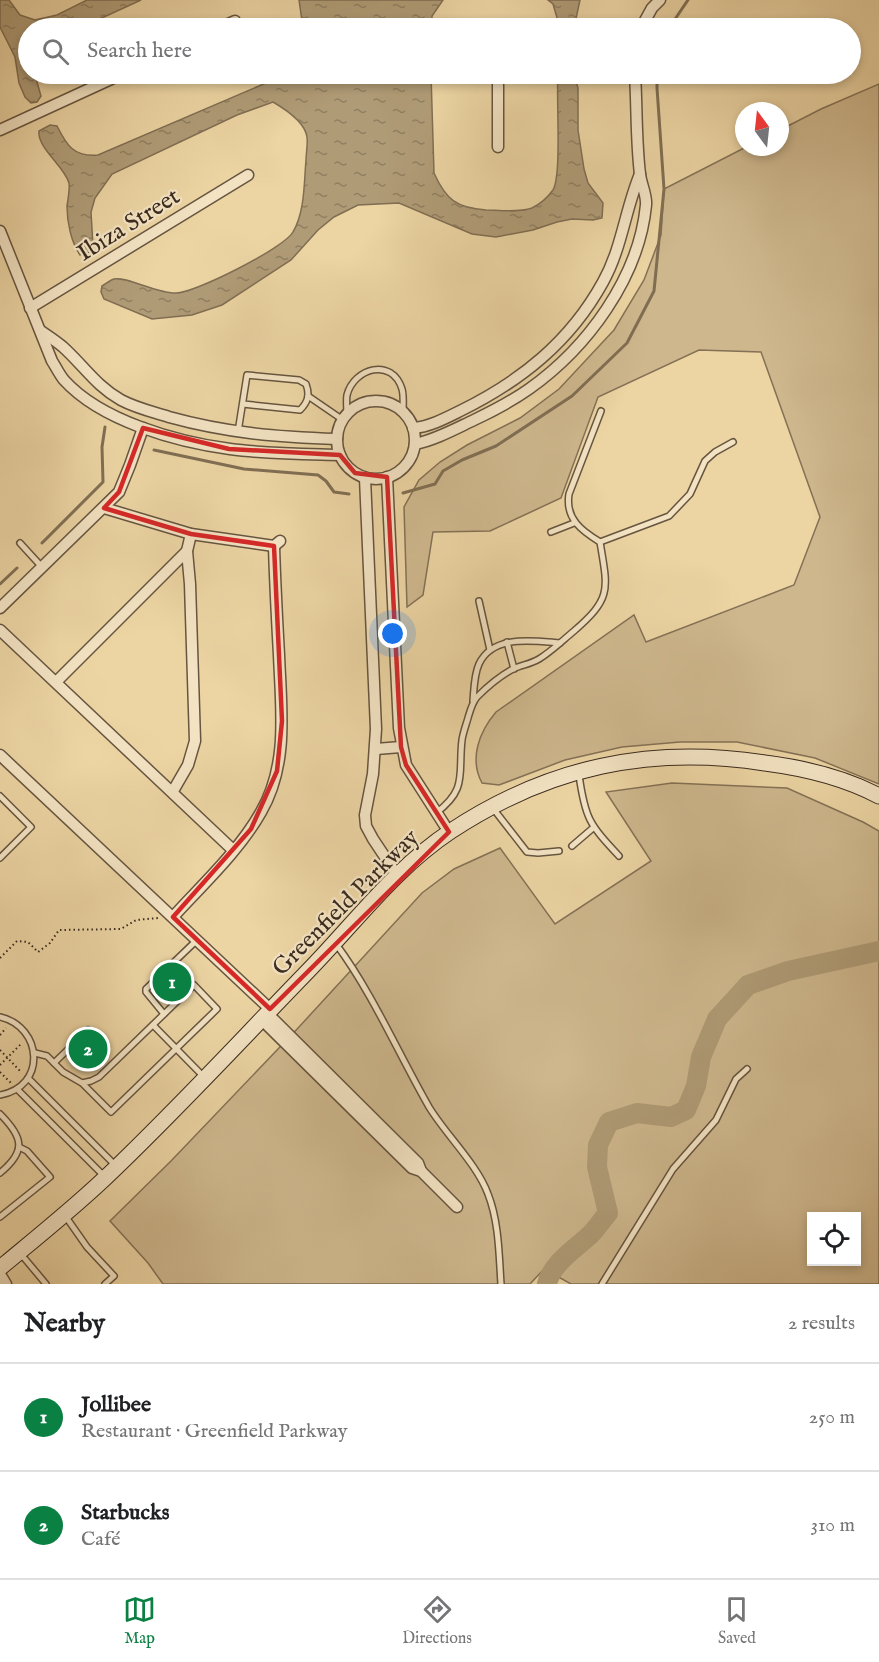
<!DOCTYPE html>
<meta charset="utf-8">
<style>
:root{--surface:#fff;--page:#f6f6f6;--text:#202124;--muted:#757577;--line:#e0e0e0;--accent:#0b8043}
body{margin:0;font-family:"IM FELL English",serif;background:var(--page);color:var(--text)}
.controls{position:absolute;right:18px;bottom:18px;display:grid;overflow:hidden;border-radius:0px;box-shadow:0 3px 9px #0003}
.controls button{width:54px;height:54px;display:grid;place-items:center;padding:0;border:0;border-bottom:2px solid var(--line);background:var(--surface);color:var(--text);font:30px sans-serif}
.compass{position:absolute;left:735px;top:102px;width:54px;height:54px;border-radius:50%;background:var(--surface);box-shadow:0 3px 9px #0003;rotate:345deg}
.you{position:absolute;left:393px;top:634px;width:21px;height:21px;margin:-15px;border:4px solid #fff;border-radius:50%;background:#1a73e8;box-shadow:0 0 0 9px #1a73e833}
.badge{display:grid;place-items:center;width:39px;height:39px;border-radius:50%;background:var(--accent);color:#fff;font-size:20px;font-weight:700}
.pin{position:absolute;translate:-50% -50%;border:3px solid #fff;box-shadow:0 2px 6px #0006}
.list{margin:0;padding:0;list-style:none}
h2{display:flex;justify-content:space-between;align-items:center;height:78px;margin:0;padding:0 24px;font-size:26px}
h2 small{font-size:20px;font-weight:400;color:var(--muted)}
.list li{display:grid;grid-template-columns:39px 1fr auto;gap:18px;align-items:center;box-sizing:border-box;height:108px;padding:0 24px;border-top:2px solid var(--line)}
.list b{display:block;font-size:22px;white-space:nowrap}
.list p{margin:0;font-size:20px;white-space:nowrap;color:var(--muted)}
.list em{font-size:20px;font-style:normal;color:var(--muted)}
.icon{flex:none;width:33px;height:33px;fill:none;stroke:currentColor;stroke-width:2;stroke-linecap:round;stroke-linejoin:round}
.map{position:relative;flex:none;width:879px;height:1284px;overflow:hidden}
.search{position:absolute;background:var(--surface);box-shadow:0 3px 9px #0003;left:18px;right:18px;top:18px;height:66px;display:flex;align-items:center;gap:15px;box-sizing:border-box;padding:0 21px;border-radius:33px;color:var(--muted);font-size:22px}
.sheet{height:294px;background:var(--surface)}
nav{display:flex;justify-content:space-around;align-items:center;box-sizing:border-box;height:84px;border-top:2px solid var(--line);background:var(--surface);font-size:16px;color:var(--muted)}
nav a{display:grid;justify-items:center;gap:3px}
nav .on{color:var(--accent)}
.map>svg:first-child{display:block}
.grass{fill:#ceb78d;stroke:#847156;stroke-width:1.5;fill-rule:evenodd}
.water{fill:url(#water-ripples);stroke:#806e53;stroke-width:1.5}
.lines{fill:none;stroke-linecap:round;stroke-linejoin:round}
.stream{stroke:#806e53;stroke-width:3}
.river{stroke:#af9b76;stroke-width:20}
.service-casing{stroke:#665540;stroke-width:8}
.minor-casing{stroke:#665540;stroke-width:13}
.secondary-casing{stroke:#3a2b1f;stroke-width:17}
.path{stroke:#3a2b1f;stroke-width:2;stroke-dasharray:1.5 3;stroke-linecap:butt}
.service{stroke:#f3e3c3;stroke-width:5}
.minor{stroke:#f3e3c3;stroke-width:10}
.secondary{stroke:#f3e3c3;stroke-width:15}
.marked{fill:none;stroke:#d62828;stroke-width:4.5;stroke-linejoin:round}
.labels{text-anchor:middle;stroke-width:4.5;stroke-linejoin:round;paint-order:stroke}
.street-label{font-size:24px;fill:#3a2b1f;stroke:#f3e3c3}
</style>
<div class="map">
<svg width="879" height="1284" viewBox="0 0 879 1284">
<defs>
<pattern id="water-ripples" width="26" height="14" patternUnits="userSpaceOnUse" patternTransform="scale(1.5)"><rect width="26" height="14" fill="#af9b76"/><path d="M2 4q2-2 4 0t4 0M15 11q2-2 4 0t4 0" fill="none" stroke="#8f7f60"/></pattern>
</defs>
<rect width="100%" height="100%" fill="#ecd4a3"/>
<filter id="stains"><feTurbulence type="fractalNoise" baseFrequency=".00333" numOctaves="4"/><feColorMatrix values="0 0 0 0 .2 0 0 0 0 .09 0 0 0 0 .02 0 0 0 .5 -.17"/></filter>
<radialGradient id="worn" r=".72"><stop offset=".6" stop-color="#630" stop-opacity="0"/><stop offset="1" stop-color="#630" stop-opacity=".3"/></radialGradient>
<g class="grass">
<path d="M879,84v700l-64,-26 -78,-16h-57l-58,5 -57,13 -66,25 -17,-2c-13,-24 -3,-51 14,-71l138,-97 12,27 148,-57 26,-68 -59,-165 -62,-2 -101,47 -37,101 -71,33 -57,1 -10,63 -16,12 -3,-100 15,-27 21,-18 27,-17 53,-27 39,-29 55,-59 30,-50 17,-45 3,-46 82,-42h34v-17l41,-21z"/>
<path d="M672,783l115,5 76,34 16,9v453h-308l-27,-15 -14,15h-367l-15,-21 -38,-42 61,-60 128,-134 123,-134 32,-24 46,-21 55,76 96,-63 -45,-69zM812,1216h44v46h-44z"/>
</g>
<g class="water">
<polygon points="0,0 9,0 20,15 35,20 57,15 87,0 141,0 80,28 28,28 28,74 38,74 37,82 41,96 37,102 31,103 25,97 19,83 15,57 0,27"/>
<polygon points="299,0 443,0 432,16 432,28 303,28"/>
<polygon points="548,0 580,0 574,28 560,28 553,4"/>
<path d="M281,74h150l3,99c12,27 23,35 52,37 15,0 32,3 46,-2 8,-4 16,-11 21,-18 9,-15 3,-93 5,-116h16l4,14v42l6,39 4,14 15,20 -1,15 -9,2 -21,-1 -15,3 -24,8 -37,7 -24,-3 -73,-31 -41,2 -24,12 -16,13 -27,30 -69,45 -30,10 -40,4 -48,-20 -3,-7 1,-6c4,-2 8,-6 12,-7 12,-3 44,15 62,14 19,0 108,-45 117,-61 12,-20 11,-50 13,-72 0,-7 2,-16 1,-23 -2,-15 -22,-28 -34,-35l-36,13 -125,59 -17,24 -4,14 2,34 -2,6 -11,3c-9,-13 -13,-33 -13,-49 1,-7 3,-17 2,-23 -4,-16 -32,-35 -30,-52l11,-6 7,1c10,20 17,31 41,29l175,-75z"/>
</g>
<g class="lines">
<g class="stream">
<polyline points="669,28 688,0"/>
<polyline points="154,450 244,469 318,475 326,481 334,492 349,494"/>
<polyline points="403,493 435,484 443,471 462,460 496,446 572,396 627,343 654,291 664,189 657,88 657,74"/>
<polyline points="42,543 103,482 102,447 105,427"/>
<polyline points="0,584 17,568"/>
</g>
<path class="river" d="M547,1284c4,-20 29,-36 43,-49 7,-7 12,-15 18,-22l-11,-46 1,-22 11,-23 28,-9 34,4 15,-7 10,-24 5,-29 16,-38 31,-34 40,-14 91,-20"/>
<defs>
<g id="service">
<polyline points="308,396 343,420"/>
<path d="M347,414c0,-6 -1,-13 0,-19 7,-27 45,-38 55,-6 2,7 1,16 1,24"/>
<path d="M238,432l9,-57 52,5 7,4c4,11 2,18 -6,26l-57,-6"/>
<polyline points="551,532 574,523"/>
<polyline points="600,542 669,516 690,494 705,461 715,452 733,442"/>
<polyline points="20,543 41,566"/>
<polyline points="479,601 490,650"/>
<polyline points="507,642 514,669"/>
<path d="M473,701c1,-12 1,-26 6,-37 14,-30 55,-23 81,-21"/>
<path d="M579,775c6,43 10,49 40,81"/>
<polyline points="0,796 31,827 0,858"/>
<polyline points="492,807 527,852 538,853 559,851"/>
<path d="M436,813c32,-24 22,-39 26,-73 1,-7 4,-15 6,-22 2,-7 4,-15 9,-21 10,-10 23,-21 36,-28 8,-4 18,-5 26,-10 13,-8 24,-19 35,-28 38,-33 34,-41 26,-89 -18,-11 -35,-23 -31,-48l32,-83"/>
<polyline points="572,846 593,828"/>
<path d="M336,944c37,50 62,109 93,163 17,28 48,57 59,87 11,28 11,61 13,90"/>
<polyline points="164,1014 146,992 146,989 197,940"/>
<path d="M0,1017c43,10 47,70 0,78"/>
<polyline points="153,1025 203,1076"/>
<polyline points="35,1053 47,1056 63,1072 82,1083 111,1112 217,1009 194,985 99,1077 91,1081 82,1083"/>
<polyline points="54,1063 88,1030"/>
<polyline points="28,1078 115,1165"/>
<polyline points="17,1089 105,1177"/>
<path d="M0,1114c23,23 27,37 0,59"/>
<polyline points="0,1217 50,1177 27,1151 19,1147"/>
<polyline points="66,1217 87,1247 114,1276 105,1284"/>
<polyline points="20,1253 46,1284"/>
<polyline points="602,1284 673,1169 716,1120 736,1079 747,1069"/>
</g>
<g id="minor">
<polyline points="219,28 235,21"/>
<polyline points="641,28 652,8 660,0"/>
<polyline points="498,74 498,147"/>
<polyline points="0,130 122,74"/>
<path d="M0,231l52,130c4,6 7,13 12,19 37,41 113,62 166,69 37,5 74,5 110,6"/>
<polyline points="30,308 248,175"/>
<path d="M41,331c7,5 15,10 22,16 21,19 33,39 58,53 15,8 32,12 48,17 58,16 108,20 168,22"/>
<circle cx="376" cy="440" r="39"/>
<path d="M413,428c16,-1 33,-10 47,-17 61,-30 110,-69 143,-129 19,-34 22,-72 37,-108"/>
<path d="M415,444c20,-4 40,-15 59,-24 19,-9 38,-19 55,-31 58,-41 110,-111 117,-184 1,-10 -5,-21 -6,-31 -4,-33 -3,-67 -5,-100"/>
<polyline points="387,477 399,728 406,765 449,832"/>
<polyline points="365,478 376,729 373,774 365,815 366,826 373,839 397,875"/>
<polyline points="104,508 191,534 274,546 280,541"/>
<polyline points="0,608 119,492 130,465 143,428"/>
<polyline points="0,630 233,850"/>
<polyline points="56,682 187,551"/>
<polyline points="376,749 401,747"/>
<polyline points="0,755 270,1009"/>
<polyline points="173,791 188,765 195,741 190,584 187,551 191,534"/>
<path d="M173,917c30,-33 66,-66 88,-105 28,-48 20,-104 18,-157 -2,-36 -4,-73 -5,-109"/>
<polyline points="267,1013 418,1163 421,1171"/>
<polyline points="261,1019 412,1168 421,1171 457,1207"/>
<polyline points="0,1274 6,1284"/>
</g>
<path id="secondary" d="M0,1268c35,-29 70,-57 103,-88 71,-67 137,-139 205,-209 46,-47 87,-103 143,-140 97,-64 199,-86 314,-68 39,5 80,15 114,33"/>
</defs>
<use href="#service" class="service-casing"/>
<use href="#minor" class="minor-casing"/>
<use href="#secondary" class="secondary-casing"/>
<g class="path">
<polyline points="0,958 17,941 28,942 38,952 50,943 59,930 121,929 136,920 158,918"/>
<polyline points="0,1035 6,1028"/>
<polyline points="0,1050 21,1072"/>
<polyline points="0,1065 21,1044"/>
<polyline points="0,1072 11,1083"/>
</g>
<use href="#service" class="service"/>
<use href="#minor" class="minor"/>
<use href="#secondary" class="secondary"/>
</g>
<path class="marked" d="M143,428l86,21 111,6 15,18 32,4 14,270 5,18 43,67 -179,177 -97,-92 78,-88 26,-58 5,-50 -8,-175 -83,-12 -87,-26 15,-16z"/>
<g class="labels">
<g class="street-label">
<text transform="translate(128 224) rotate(-32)" y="8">Ibiza Street</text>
<text transform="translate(345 902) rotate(-45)" y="8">Greenfield Parkway</text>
</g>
</g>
<rect width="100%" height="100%" filter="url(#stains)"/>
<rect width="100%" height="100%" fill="url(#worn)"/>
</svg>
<div class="controls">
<button><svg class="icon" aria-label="locate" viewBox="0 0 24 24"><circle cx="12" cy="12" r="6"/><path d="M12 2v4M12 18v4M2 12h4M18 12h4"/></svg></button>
</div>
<svg class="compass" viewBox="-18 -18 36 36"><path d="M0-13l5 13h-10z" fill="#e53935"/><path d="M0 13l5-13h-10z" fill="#757577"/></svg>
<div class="you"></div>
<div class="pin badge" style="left:172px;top:982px">1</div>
<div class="pin badge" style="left:88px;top:1049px">2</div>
<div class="search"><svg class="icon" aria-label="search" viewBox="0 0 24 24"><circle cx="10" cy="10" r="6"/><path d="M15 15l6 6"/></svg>Search here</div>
</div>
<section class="sheet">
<h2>Nearby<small>2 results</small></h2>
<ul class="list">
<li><span class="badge">1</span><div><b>Jollibee</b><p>Restaurant · Greenfield Parkway</p></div><em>250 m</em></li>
<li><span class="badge">2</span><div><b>Starbucks</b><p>Café</p></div><em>310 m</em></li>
</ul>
</section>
<nav>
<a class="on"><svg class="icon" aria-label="map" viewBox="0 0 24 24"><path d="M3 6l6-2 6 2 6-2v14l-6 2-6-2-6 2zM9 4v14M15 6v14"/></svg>Map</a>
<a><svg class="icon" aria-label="directions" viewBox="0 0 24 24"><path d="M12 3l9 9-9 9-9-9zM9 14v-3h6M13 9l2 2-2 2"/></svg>Directions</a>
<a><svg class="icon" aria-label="saved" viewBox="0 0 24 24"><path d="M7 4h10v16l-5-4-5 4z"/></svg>Saved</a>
</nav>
